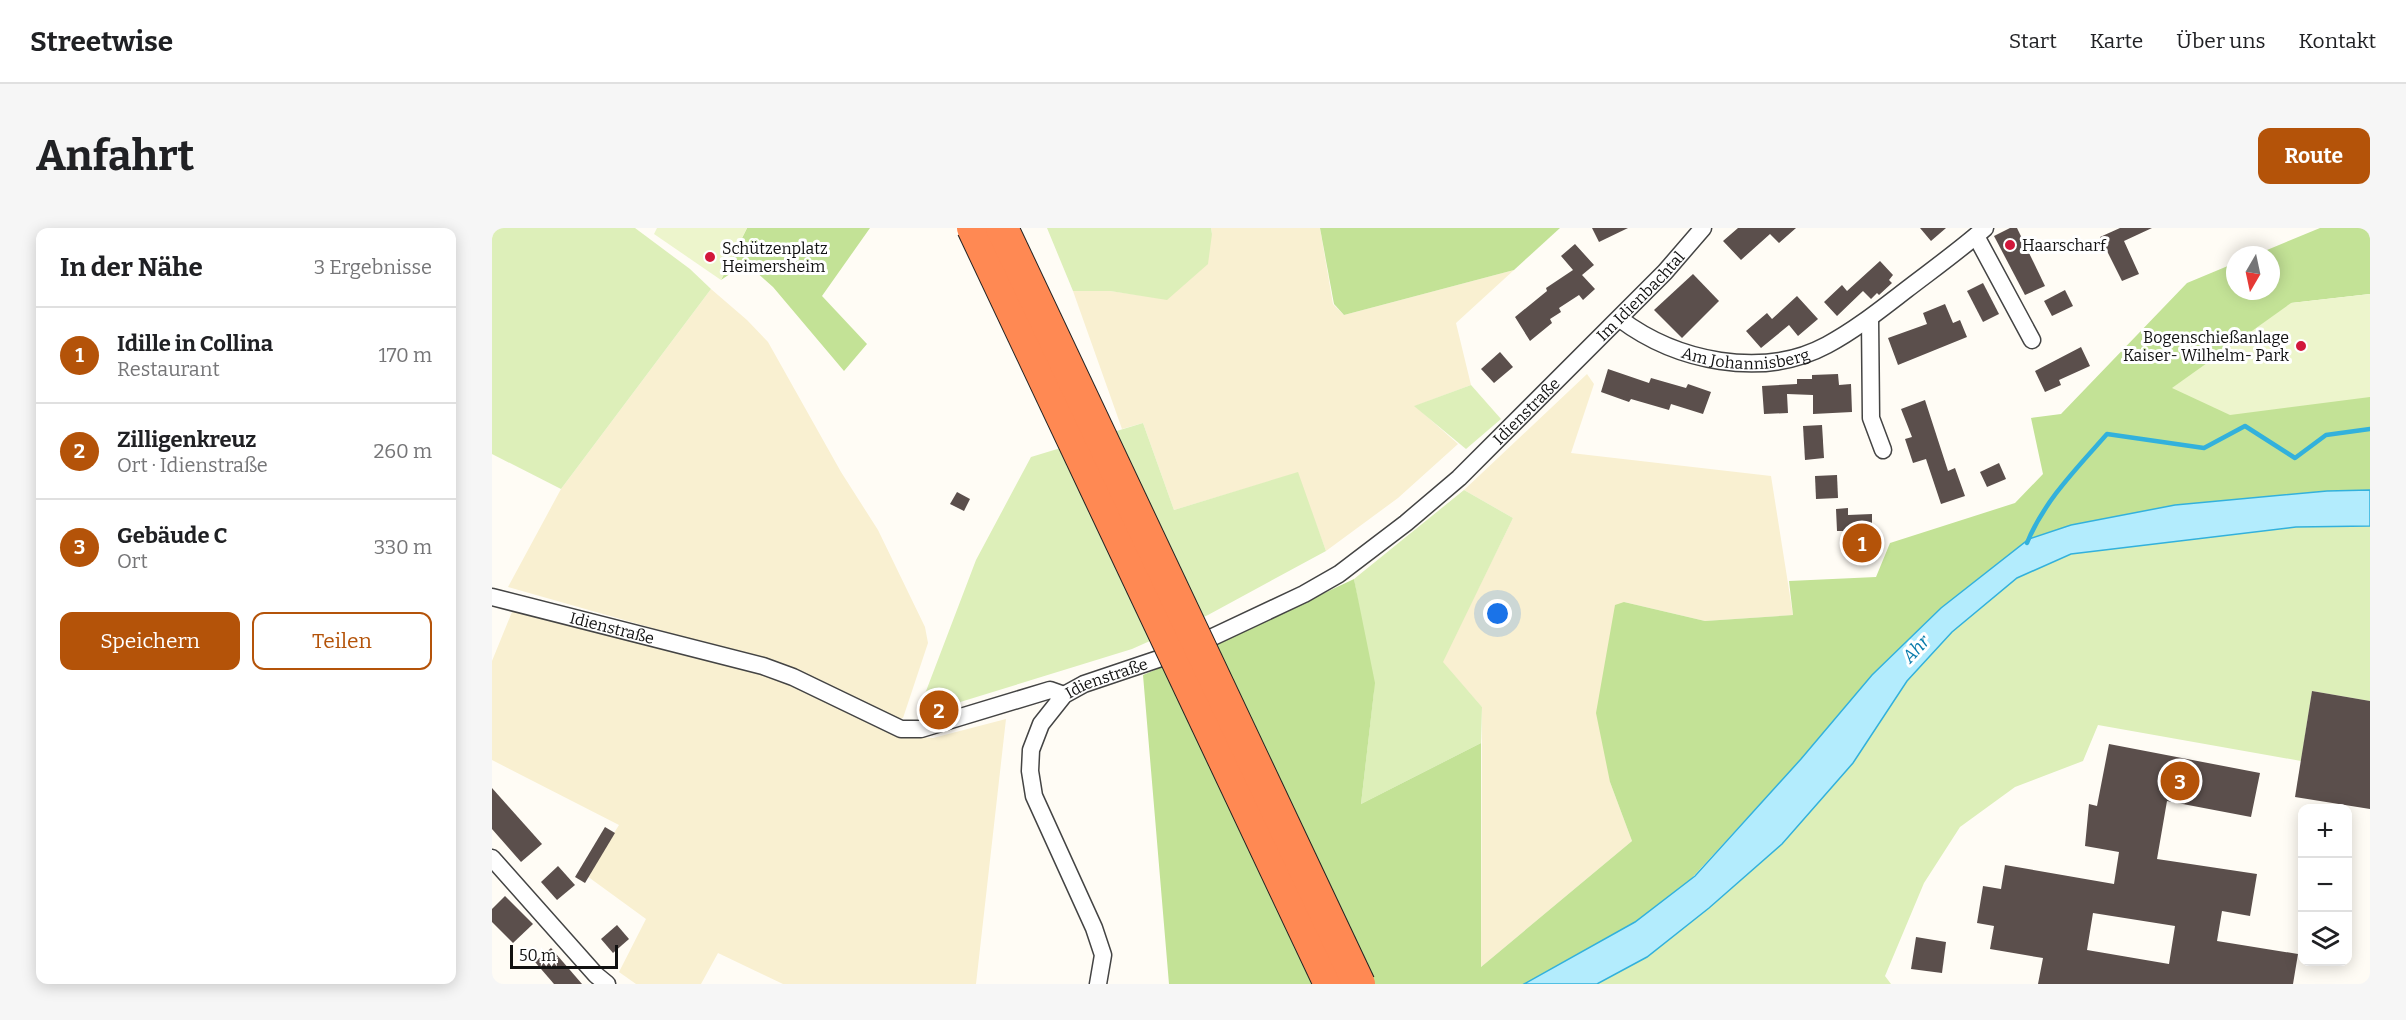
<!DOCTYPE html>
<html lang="de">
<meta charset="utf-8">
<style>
:root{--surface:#fff;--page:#f6f6f6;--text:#202124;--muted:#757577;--line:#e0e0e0;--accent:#b45309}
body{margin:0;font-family:Bitter,serif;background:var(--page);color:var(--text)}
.controls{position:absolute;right:18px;bottom:18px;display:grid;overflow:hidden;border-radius:12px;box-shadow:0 3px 15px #0003}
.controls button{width:54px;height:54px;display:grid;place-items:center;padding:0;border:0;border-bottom:2px solid var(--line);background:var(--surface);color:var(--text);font:30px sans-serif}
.compass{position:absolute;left:1734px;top:18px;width:54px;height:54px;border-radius:50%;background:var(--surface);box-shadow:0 3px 15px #0003;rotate:189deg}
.scale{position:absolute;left:18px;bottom:15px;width:108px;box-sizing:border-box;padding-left:6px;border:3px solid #111;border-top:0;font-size:16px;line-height:21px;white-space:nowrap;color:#111;-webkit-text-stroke:4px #fff;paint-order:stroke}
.you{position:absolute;left:1006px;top:386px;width:21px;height:21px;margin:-15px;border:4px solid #fff;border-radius:50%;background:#1a73e8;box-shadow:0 0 0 9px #1a73e833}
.badge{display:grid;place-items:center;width:39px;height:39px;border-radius:50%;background:var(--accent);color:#fff;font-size:20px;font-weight:700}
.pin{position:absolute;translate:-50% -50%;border:3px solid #fff;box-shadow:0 2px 6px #0006}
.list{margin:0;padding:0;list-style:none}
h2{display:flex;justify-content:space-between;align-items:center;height:78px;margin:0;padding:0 24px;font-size:26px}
h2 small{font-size:20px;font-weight:400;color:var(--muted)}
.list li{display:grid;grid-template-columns:39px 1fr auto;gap:18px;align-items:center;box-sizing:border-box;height:96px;padding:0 24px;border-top:2px solid var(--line)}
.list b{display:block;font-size:22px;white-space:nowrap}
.list p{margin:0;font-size:20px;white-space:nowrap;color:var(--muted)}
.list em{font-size:20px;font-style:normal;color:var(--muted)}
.actions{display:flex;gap:12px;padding:18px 24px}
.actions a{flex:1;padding:14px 0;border:2px solid var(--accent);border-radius:12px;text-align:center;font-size:21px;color:var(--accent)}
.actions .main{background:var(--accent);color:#fff}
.icon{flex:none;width:33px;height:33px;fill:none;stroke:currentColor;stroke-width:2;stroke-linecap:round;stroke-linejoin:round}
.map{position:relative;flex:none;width:1878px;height:756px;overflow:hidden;border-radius:12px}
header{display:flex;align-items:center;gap:36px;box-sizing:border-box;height:84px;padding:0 30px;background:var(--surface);border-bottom:2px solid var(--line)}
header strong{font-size:28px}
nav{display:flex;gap:33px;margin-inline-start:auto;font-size:21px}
.intro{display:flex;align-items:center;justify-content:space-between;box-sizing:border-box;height:144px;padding:0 36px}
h1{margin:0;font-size:42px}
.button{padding:15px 27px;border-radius:12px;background:var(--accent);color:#fff;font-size:21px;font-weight:700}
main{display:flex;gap:36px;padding:0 36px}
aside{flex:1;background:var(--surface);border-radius:12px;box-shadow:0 3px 15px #0003}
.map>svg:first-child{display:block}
.farmland{fill:#f9f0d1}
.green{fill:#ddefb9}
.forest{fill:#c3e296}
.pitch{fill:#edf5cc}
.water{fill:#b3ecfd;stroke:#32b1dc;stroke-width:1.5}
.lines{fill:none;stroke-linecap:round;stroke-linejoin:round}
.stream{stroke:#32b1dc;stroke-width:4.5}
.building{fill:#5b4f4c;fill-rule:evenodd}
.minor-casing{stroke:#444;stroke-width:19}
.minor{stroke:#fff;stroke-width:16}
.motorway-bridge-casing{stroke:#222;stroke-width:34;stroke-linecap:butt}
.motorway-bridge{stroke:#ff8953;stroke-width:32}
.poi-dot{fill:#d2173b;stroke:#fff;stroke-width:2}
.labels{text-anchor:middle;stroke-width:6;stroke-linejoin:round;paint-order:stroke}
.poi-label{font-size:16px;fill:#111;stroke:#fff;text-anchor:start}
.street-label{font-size:16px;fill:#111;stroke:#fff}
.water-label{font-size:18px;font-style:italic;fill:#0a7cab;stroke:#fff}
</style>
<header>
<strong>Streetwise</strong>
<nav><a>Start</a><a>Karte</a><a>Über uns</a><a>Kontakt</a></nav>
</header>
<div class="intro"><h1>Anfahrt</h1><a class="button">Route</a></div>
<main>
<aside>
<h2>In der Nähe<small>3 Ergebnisse</small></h2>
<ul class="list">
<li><span class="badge">1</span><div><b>Idille in Collina</b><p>Restaurant</p></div><em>170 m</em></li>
<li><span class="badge">2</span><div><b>Zilligenkreuz</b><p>Ort · Idienstraße</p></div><em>260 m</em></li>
<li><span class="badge">3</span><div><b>Gebäude C</b><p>Ort</p></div><em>330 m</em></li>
</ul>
<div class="actions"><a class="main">Speichern</a><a>Teilen</a></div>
</aside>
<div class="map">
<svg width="1878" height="756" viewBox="0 0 1878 756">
<rect width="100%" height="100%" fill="#fffcf5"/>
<g class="farmland">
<polygon points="719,0 828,0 841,76 852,87 1022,42 964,95 979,157 923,178 966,216 906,270 834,323 805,245 682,282 651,195 630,201 581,63 618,63 675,71 720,6"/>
<polygon points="219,61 255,92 276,114 349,244 386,302 433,399 436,415 411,490 404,491 294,438 16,359 69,261"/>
<polygon points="1095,146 1102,156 1079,225 1279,248 1301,387 1213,393 1132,374 1118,554 1140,613 989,739 990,479 950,434 1021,290 972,262"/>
<polygon points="22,379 279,447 404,507 441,510 514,491 484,756 291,756 226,725 209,756 144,756 127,744 154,691 95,648 127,597 0,532 0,433"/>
</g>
<g class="green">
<polygon points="0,0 143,0 198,41 219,61 69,261 0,226"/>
<polygon points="555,0 719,0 720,6 716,36 675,72 618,63 581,63"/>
<polygon points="979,157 1009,191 974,221 922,178"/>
<polygon points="651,195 682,282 806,244 834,323 716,387 640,421 452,479 431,471 484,332 539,229"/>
<polygon points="972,262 1021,290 951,434 990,479 989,515 869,576 882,463 862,351"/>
<polygon points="1804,298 1878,298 1878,473 1820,463 1809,533 1606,497 1591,533 1523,559 1468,599 1432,655 1393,748 1399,756 1105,756 1155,729 1217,680 1290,616 1361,535 1415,453 1460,404 1525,350 1579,326"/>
</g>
<g class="forest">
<polygon points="255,0 378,0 330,68 375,116 352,143 281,59 254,35 229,52"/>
<polygon points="828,0 1068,0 1022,42 852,87 842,76"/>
<polygon points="1828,0 1878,0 1878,66 1799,75 1878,169 1878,262 1835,263 1683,277 1579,297 1537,311 1449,380 1380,447 1309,531 1198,652 1143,694 1032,756 677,756 651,447 731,413 862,351 883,455 869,576 989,515 989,739 1140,613 1118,554 1104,485 1123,377 1132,374 1213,393 1301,387 1297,353 1384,349 1398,315 1523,275 1551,246 1539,190 1569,186 1695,55 1743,35 1743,63 1779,63 1779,27 1763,27"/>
</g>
<g class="pitch">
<polygon points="165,0 255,0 229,52 162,6"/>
<polygon points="1878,66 1878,169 1738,187 1680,160 1799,75"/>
</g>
<polygon class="water" points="1878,262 1878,298 1804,299 1579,326 1525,350 1460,404 1415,453 1361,535 1290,616 1217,680 1155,729 1105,756 1032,756 1143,694 1203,648 1309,531 1380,447 1449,380 1537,311 1579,297 1683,277 1835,263"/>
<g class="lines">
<path class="stream" d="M1535,315c17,-42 50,-75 80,-109l97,14 41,-22 50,32 31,-23 44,-6"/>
</g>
<g class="building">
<polygon points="1100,0 1136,0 1107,14"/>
<polygon points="1246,0 1304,0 1287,15 1278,6 1249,32 1231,13"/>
<polygon points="1428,0 1454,0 1439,13"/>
<polygon points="1518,0 1525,0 1553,58 1533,67 1502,8"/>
<polygon points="1628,0 1660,0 1632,13 1647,46 1630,53 1608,9"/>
<polygon points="1083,16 1102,37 1090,47 1103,61 1091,72 1087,67 1067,80 1069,84 1058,91 1060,95 1038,113 1023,89 1055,63 1054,60 1081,42 1069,28"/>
<polygon points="1388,33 1401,47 1397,52 1400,55 1387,67 1385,65 1379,71 1371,63 1345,88 1332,74 1350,57 1355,63"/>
<polygon points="1201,46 1227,73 1190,110 1162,82"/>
<polygon points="1491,55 1507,86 1491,94 1475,63"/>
<polygon points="1573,62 1581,78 1560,88 1552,73"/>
<polygon points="1305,68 1326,91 1306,108 1297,97 1269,120 1254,103 1275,85 1280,91"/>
<polygon points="1453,76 1461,95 1468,92 1475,109 1406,137 1396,110 1435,96 1431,85"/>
<polygon points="1589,119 1598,138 1567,152 1569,157 1553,164 1543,143"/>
<polygon points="1008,124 1021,139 1002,155 989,141"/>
<polygon points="1116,141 1157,155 1159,150 1194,160 1196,156 1219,164 1211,186 1179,176 1177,182 1139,171 1137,174 1109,164"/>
<polygon points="1346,146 1347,157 1359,156 1360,184 1321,186 1321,167 1295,166 1296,185 1272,186 1270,158 1305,156 1305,151 1320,151 1320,147"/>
<polygon points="1433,172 1456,243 1463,240 1473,268 1449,276 1434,231 1421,235 1413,211 1420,209 1409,181"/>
<polygon points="1330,197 1332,230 1313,232 1311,198"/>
<polygon points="1507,235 1514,251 1495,259 1488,244"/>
<polygon points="1345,247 1346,270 1324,271 1323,248"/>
<polygon points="465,264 478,271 472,283 458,276"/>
<polygon points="1356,280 1356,287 1380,286 1380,300 1384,300 1385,328 1356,328 1355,303 1345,303 1344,281"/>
<polygon points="1820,463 1878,473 1878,581 1803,569"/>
<path d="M1617,516l151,29 -9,44 -84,-16 -10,58 100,15 -7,42 -28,-5 -5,30 81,13 -5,30h-255l5,-26 -53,-9 4,-23 -17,-3 6,-37 18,3 4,-24 109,19 5,-32 -34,-6 4,-42 8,2zM1601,685l82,13 -6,38 -82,-14z"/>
<polygon points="0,560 50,616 29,634 0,601"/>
<polygon points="113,599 123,605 93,655 83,649"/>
<polygon points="66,638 83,657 65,672 49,654"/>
<polygon points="13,668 41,696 21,715 0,694 0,681"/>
<polygon points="125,697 137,711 121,725 109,711"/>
<polygon points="1424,709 1454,714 1450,745 1419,741"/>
<polygon points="59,720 90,756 62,756 43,734"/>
</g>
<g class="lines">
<defs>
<g id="minor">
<polyline points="1484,8 1540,112"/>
<polyline points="1378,90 1379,190 1391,222"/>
<path id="s1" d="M1128,91c56,42 142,61 207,26 28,-15 53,-35 79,-55 26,-20 54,-40 79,-62"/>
<path id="s2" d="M0,369l271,69 30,11 108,52h20l129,-39 14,5"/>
<polyline points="0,630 104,747 115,756"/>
<path id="s3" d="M606,756l5,-29 -9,-27 -60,-132 -4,-25 1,-21 10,-26 23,-29 20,-11 101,-34 119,-56 35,-20 67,-51 53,-45 206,-206 38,-44"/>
</g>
</defs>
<use href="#minor" class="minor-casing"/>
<use href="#minor" class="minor"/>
<defs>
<g id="motorway-bridge">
<polyline points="481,0 838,756"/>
<polyline points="510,0 867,756"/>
</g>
</defs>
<use href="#motorway-bridge" class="motorway-bridge-casing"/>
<use href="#motorway-bridge" class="motorway-bridge"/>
</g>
<g class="poi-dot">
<circle cx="1518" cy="17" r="6"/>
<circle cx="218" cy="29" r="6"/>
<circle cx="1809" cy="118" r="6"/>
</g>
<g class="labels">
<g class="poi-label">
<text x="1530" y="23">Haarscharf</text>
<text x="230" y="26">Schützenplatz<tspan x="230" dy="18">Heimersheim</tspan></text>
<text x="1797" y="115" text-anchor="end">Bogenschießanlage<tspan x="1797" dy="18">Kaiser- Wilhelm- Park</tspan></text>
</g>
<g class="street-label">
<text dy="6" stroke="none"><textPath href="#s3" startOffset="1026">Im Idienbachtal</textPath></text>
<text dy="6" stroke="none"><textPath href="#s1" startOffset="135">Am Johannisberg</textPath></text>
<text dy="6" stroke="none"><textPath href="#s3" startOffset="864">Idienstraße</textPath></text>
<text dy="6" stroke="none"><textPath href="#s2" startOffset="124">Idienstraße</textPath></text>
<text dy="6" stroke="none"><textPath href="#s3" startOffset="360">Idienstraße</textPath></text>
</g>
<g class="water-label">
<text transform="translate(1424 421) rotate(-47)" y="6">Ahr</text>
</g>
</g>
</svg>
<div class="controls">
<button>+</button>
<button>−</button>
<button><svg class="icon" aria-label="layers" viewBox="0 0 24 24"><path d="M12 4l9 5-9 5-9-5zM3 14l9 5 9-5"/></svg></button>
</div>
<svg class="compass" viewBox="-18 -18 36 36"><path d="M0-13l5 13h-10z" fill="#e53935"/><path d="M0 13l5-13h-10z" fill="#757577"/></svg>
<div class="scale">50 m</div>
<div class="you"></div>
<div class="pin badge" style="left:1370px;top:315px">1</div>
<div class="pin badge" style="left:447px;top:482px">2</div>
<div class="pin badge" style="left:1688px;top:553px">3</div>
</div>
</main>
